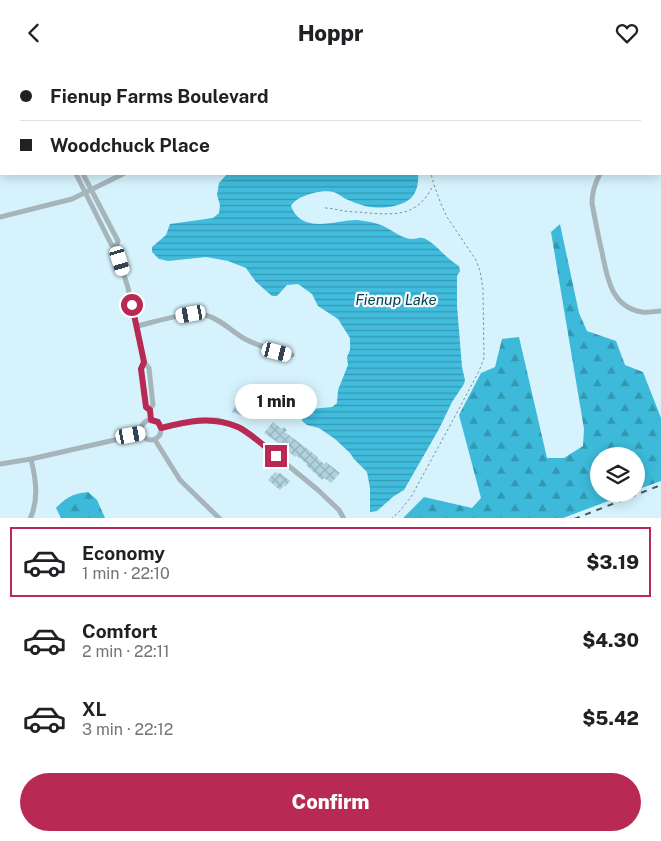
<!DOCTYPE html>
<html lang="en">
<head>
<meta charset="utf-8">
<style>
	body { margin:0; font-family:"Public Sans",sans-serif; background:#f6f6f6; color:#202124; height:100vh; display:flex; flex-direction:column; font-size:19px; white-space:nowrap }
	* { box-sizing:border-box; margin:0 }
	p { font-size:16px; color:#757577 }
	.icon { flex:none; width:28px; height:28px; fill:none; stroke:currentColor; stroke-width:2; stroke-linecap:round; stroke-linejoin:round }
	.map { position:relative; height:453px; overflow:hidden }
	.drawer { display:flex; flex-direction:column; background:#fff; flex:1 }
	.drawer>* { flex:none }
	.guide { position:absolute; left:0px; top:0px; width:661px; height:110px; box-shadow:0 2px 12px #0003; display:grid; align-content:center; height:110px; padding:0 20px; background:#fff }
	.tools { position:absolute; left:590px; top:382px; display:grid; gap:10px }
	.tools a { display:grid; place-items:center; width:55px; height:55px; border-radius:50%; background:#fff; box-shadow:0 2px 12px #0003; font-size:25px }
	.end { position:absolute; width:22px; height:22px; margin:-11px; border:6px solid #b82953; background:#fff; box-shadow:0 0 0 2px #fff }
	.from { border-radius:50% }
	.bubble { position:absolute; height:35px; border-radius:18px; background:#fff; box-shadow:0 2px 12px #0003; font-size:16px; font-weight:800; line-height:35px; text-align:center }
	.car { position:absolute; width:15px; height:30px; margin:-15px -8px; border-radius:6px; box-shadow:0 0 4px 1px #0007; background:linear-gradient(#fff 24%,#345 0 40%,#fff 0 76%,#345 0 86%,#fff 0) }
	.guide b { display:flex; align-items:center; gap:18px; height:48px; font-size:19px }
	.guide b+b { border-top:1px solid #e0e0e0 }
	.guide i { width:12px; height:12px; background:#202124 }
	ul { padding:9px 0 0; list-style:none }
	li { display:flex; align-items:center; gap:15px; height:70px; margin:0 10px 8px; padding:0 10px; border:2px solid transparent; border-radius:0px }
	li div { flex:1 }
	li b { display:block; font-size:19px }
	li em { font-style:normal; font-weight:800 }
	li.active { border-color:#b82953 }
	li>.icon { width:45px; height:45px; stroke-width:1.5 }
	.primary-button { display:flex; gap:10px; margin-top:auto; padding:10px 20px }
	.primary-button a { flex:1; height:58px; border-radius:30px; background:#b82953; color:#fff; font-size:20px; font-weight:800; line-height:58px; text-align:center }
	header { display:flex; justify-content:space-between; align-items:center; height:65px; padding:0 20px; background:#fff; font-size:22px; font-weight:800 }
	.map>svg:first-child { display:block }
	.forest { fill:url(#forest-firs) }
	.water { fill:url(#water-rules) }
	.building { fill:url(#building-cross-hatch) }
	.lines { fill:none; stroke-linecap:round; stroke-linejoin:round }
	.path { stroke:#7c9199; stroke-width:1; stroke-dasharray:2.5 2.5; stroke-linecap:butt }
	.lane { stroke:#a6b5ba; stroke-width:2.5 }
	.street { stroke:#a6b5ba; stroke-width:5 }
	.rail { stroke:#47595f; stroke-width:2; stroke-dasharray:6 6; stroke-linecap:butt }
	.route { stroke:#b82953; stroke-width:6 }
	.labels { text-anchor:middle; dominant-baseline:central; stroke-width:4.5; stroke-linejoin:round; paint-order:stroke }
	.water-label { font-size:15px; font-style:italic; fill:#063f4c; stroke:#f4fbfe }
</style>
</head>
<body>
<header><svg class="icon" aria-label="back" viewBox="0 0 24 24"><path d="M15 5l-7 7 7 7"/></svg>Hoppr<svg class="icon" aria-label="heart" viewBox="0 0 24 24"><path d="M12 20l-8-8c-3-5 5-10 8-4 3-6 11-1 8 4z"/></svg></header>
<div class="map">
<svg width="661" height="454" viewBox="0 0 661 454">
	<defs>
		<pattern id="forest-firs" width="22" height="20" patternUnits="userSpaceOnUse" patternTransform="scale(1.25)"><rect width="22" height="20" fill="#3dbada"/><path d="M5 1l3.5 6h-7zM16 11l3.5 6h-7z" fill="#3297b1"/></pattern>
		<pattern id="water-rules" width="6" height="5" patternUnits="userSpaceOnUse" patternTransform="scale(1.25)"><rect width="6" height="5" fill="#41bcdd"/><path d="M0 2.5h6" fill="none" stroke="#3598b3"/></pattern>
		<pattern id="building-cross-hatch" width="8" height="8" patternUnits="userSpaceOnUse" patternTransform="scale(1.25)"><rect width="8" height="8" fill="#afd2de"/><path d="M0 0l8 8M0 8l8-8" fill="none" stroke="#96b4be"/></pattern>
	</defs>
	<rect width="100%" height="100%" fill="#d6f2fc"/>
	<path class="forest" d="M560,159L579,248L587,266L616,276L625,300L643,307L661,353V416L636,425V391H599V429H627L563,453H403L424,432L472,443L481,433L459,350L481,308L495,302L502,274L519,272L547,393H564L583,381L584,364L551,167Z
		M88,427L97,435L105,453H61L56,443C67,432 72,429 88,427Z"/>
	<path class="water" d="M227,109H418C419,117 417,128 410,134C399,143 378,144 365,141C359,139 352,137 346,134C342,132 338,128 333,127C322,124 296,131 291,141C302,170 335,155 357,155C366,156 379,158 387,163C394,167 403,173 411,174C419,174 421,170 429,176C440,184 447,194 459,201L460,206L457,211V241L462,302L465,315L464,319L452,337L439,364L404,425L394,431L377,446L370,447V423L367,407L354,394L350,388L335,374L319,363L307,360L302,356L303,348L311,344L332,342L337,338L338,325L348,300L347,292L350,285V273L338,254L318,241L312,229L298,219L287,220L277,231H272L256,217L246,203L228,196L206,192L168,196L159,194L152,187V182L166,170L170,159L213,153L219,148L220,140L217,130L219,118Z"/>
	<path class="building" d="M238,334L255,340L249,353L232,347Z
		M273,357L282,364L284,362L287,365L285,367L318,392L317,393L324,399L326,397L340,408L331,418L324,413L322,415L306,400L307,399L296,390L295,392L289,387L290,386L264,368Z
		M275,407L278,409L280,408L290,416L285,422L284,420L280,425L268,415Z"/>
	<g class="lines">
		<path class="path" d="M386,0V1
			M325,143C332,143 338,145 344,146C352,147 360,147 368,148C398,150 417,151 433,121
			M391,454L399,447L411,432L453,355L479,306L484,293L483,224L480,206L476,195L447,152L441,139L434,120L431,109"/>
		<path class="lane" d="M476,0V1
			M480,0L482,1
			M520,0V1"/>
		<path class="street" d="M53,1V0
			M61,1V0
			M660,11L661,10
			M0,65H1
			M660,86H661
			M76,109L111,179L116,183L118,176L83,109
			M600,109C595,118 592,127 592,138C595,154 598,171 602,187C607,212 611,242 642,247C648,248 655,246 661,246
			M0,152L72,134L123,109
			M116,183L128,223L144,297L149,303L153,340L149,345L146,342L141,304L144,297
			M137,261C155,257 188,246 205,250C221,254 231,266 245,274C260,282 276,286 292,290
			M141 365a10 10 0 1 1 20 0a10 10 0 1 1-20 0Z
			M161,363L198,355H218L239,363L262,379L318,425L339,445L344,454
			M155,375L180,415L220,454
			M0,399L31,394L141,369
			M30,454C39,434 36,415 31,394"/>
		<path class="rail" d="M574,454L661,420"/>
	</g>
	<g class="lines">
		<path class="route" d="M132,240L144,297L141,304L146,342L150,345L151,355L158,357L161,363C188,356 212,351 238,362C251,368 265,382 276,391"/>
	</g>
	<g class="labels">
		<g class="water-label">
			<text x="396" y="234">Fienup Lake</text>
		</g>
	</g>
</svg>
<div class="tools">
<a><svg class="icon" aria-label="layers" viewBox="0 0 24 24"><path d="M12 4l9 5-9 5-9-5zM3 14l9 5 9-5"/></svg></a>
</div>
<i class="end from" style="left:132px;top:240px"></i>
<i class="end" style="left:276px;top:391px"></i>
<div class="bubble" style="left:235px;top:319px;width:82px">1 min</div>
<i class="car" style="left:120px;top:196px;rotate:163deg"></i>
<i class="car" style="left:191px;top:249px;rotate:260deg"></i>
<i class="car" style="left:277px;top:287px;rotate:104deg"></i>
<i class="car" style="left:131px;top:370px;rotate:80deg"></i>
<div class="guide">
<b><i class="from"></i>Fienup Farms Boulevard</b>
<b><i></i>Woodchuck Place</b>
</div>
</div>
<section class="drawer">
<ul>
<li class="active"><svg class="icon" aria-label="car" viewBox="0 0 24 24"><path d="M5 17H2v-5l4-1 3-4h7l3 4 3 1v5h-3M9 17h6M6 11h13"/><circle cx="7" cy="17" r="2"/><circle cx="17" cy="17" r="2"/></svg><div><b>Economy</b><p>1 min · 22:10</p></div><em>$3.19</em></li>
<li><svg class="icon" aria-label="car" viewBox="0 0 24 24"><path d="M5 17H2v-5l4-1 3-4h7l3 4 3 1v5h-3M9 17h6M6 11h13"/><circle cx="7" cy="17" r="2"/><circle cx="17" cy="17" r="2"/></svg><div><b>Comfort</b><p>2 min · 22:11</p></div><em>$4.30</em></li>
<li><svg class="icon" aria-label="car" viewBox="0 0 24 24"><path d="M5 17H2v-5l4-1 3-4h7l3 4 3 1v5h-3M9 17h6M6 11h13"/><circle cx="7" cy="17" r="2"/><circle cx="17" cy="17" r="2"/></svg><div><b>XL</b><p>3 min · 22:12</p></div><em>$5.42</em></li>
</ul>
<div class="primary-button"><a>Confirm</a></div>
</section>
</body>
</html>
